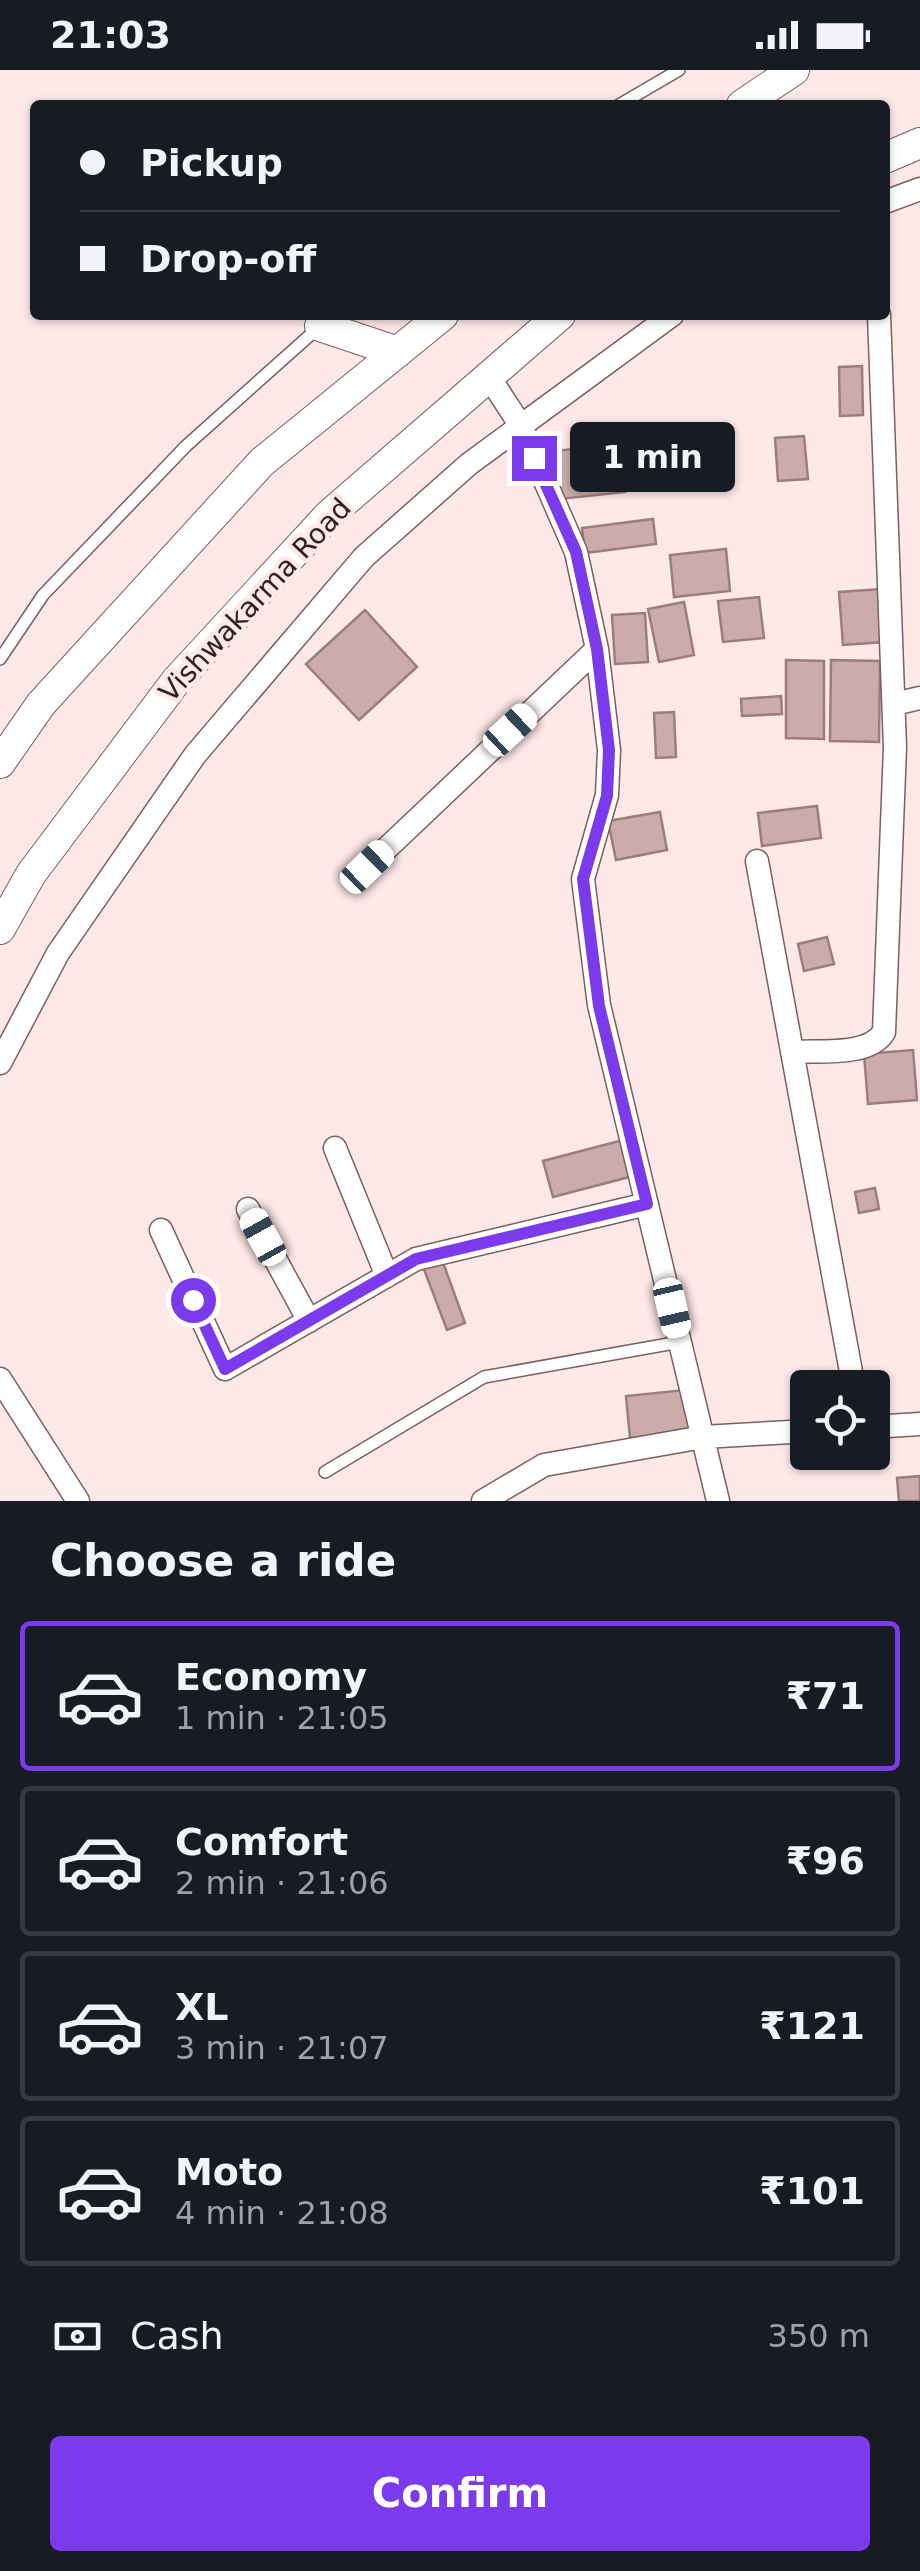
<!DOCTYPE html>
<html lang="en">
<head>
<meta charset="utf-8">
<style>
	body { margin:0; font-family:"DejaVu Sans",sans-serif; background:#242831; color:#f1f3f6; height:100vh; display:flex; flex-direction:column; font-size:38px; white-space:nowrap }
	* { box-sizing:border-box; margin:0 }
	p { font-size:32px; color:#9ea1a6 }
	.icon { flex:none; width:55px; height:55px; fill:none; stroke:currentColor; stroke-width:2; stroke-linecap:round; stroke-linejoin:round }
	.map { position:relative; height:1431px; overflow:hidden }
	.sheet { display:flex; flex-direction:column; background:#171b24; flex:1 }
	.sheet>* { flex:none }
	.guide { position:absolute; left:30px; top:30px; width:860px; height:220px; border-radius:10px; box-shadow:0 2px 8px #0004; display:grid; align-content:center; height:220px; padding:0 50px; background:#171b24 }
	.tools { position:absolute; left:790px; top:1300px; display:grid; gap:20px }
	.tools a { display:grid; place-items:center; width:100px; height:100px; border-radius:10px; background:#171b24; box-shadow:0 2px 8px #0004; font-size:50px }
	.end { position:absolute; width:45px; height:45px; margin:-22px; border:12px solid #7c3aed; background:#fff; box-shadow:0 0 0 5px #fff }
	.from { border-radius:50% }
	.bubble { position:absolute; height:70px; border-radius:10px; background:#171b24; box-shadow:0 2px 8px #0004; font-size:32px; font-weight:700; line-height:70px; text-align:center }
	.car { position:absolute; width:30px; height:60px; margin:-30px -15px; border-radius:12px; box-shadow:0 0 8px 2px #0007; background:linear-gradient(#fff 24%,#345 0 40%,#fff 0 76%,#345 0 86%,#fff 0) }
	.guide b { display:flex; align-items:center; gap:35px; height:95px; font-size:38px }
	.guide b+b { border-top:2px solid #363941 }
	.guide i { width:25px; height:25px; background:#f1f3f6 }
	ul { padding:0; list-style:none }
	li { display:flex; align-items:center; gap:30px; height:150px; margin:0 20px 15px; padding:0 30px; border:5px solid #363941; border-radius:10px }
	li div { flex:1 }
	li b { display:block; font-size:38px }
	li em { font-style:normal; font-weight:700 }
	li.selected { border-color:#7c3aed }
	li>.icon { width:90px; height:90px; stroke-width:1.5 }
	h2 { padding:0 50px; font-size:45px; line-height:120px }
	.pay { display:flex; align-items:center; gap:25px; height:110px; padding:0 50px; font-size:38px }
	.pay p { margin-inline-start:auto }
	.cta { display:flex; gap:20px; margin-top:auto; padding:20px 50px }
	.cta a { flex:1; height:115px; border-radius:10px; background:#7c3aed; color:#fff; font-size:40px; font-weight:700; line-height:115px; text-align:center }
	.status { display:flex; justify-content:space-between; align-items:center; height:70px; padding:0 50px; background:#171b24; direction:ltr }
	.status svg { height:28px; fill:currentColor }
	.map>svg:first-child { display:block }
	.building { fill:#ccabab; stroke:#9c7d7d; stroke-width:2.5 }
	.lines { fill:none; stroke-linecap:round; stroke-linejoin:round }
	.service-casing { stroke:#7d5f5f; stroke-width:14 }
	.minor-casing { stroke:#7d5f5f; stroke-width:25 }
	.secondary-casing { stroke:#7d5f5f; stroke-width:32 }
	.service { stroke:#fff; stroke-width:11 }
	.minor { stroke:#fff; stroke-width:22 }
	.secondary { stroke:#fff; stroke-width:30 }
	.route { stroke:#7c3aed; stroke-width:12 }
	.labels { text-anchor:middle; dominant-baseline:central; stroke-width:9; stroke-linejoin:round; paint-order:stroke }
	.street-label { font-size:28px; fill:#2e2222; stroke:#fee8e8 }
</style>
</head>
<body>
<div class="status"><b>21:03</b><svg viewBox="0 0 49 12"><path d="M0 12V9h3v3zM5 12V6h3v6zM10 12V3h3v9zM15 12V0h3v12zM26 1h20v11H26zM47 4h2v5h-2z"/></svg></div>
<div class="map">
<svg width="920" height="1431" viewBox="0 0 920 1431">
	<rect width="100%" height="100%" fill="#fee8e8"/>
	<path class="building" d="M862,296L863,345L840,346L839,297Z
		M804,366L808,409L778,411L775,368Z
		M619,374L625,422L560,429L554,381Z
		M653,449L656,474L585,483L582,458Z
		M726,479L730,521L674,527L670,485Z
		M881,519L885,572L843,575L839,522Z
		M759,527L764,568L723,572L718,531Z
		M684,532L694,585L659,592L648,539Z
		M365,540L417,597L359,650L306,594Z
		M645,543L648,592L615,594L612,545Z
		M786,590L824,591V669L786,668Z
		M831,590L880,591L879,672L830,671Z
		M781,626L782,644L742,646L741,629Z
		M674,642L676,687L656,688L654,643Z
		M817,736L821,768L762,776L758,743Z
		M660,742L667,780L616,790L608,751Z
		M827,867L834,894L804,901L798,874Z
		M913,980L917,1030L868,1034L864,984Z
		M623,1070L633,1106L553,1127L543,1091Z
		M875,1118L879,1139L859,1143L855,1122Z
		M441,1187L465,1253L447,1260L422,1194Z
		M685,1320L689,1362L630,1368L626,1326Z
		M920,1406V1431H899L897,1408Z"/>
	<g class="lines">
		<defs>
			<path id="service" d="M619,35L679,0
				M0,589L43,525L186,376L318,258
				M325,1402L484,1307L680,1272"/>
			<path id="minor" d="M885,132L920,119
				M489,307L521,356L576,482L597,579L609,680L607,725L583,809L599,935L718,1431
				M894,634L920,628
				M757,791L854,1318
				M367,797L597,579
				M792,982C819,980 869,987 884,962L895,677L879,245
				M0,993L58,883L195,685L364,487L469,394L672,245
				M335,1078L387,1206
				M248,1139L309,1251
				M161,1160L225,1299L416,1189L647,1134
				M0,1309L78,1431
				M872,1357L920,1354
				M483,1431L544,1395L703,1367L808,1361"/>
			<path id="secondary" d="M742,35L794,0
				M885,88L920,73
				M320,256L398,282
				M0,693L41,634L262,392L443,245
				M0,859L31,804L176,611L330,444L560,245"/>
		</defs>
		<use href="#service" class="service-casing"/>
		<use href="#minor" class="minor-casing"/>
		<use href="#secondary" class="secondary-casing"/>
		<use href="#service" class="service"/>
		<use href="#minor" class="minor"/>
		<use href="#secondary" class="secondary"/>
	</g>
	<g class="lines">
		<path class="route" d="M193,1230L225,1299L416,1189L647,1134L599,936L583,809L607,726L609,680L597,579L576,482L534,388"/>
	</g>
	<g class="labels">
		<g class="street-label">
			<text transform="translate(255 530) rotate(-47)">Vishwakarma Road</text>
		</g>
	</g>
</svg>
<div class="tools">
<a><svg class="icon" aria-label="locate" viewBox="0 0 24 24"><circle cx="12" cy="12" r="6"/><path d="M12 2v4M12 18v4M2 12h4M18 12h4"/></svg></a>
</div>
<i class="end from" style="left:193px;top:1230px"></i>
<i class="end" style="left:534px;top:388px"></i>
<div class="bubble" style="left:570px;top:352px;width:165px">1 min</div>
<i class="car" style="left:510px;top:660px;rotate:47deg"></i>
<i class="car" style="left:367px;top:797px;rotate:46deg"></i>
<i class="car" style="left:263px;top:1167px;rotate:331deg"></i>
<i class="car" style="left:672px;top:1238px;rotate:167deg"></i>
<div class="guide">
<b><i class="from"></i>Pickup</b>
<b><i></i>Drop-off</b>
</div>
</div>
<section class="sheet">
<h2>Choose a ride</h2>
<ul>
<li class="selected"><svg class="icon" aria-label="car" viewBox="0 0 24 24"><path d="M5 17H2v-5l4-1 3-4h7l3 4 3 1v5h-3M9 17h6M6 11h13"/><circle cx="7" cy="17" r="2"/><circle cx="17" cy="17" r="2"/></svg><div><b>Economy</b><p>1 min · 21:05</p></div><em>₹71</em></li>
<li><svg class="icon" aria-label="car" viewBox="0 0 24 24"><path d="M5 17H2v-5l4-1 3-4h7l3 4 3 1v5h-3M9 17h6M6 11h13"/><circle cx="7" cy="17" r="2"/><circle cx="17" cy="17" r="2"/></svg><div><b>Comfort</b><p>2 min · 21:06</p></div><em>₹96</em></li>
<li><svg class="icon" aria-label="car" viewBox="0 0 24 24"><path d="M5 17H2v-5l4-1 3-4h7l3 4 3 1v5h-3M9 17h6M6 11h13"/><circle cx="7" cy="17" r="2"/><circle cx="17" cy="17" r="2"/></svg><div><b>XL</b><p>3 min · 21:07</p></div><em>₹121</em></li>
<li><svg class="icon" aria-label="car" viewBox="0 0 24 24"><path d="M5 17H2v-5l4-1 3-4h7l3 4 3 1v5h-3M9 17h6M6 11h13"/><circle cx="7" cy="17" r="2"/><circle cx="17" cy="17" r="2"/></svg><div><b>Moto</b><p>4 min · 21:08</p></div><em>₹101</em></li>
</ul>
<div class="pay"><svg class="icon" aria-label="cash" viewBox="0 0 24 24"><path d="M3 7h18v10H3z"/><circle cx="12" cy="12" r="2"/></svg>Cash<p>350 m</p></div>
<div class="cta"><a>Confirm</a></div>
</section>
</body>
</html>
